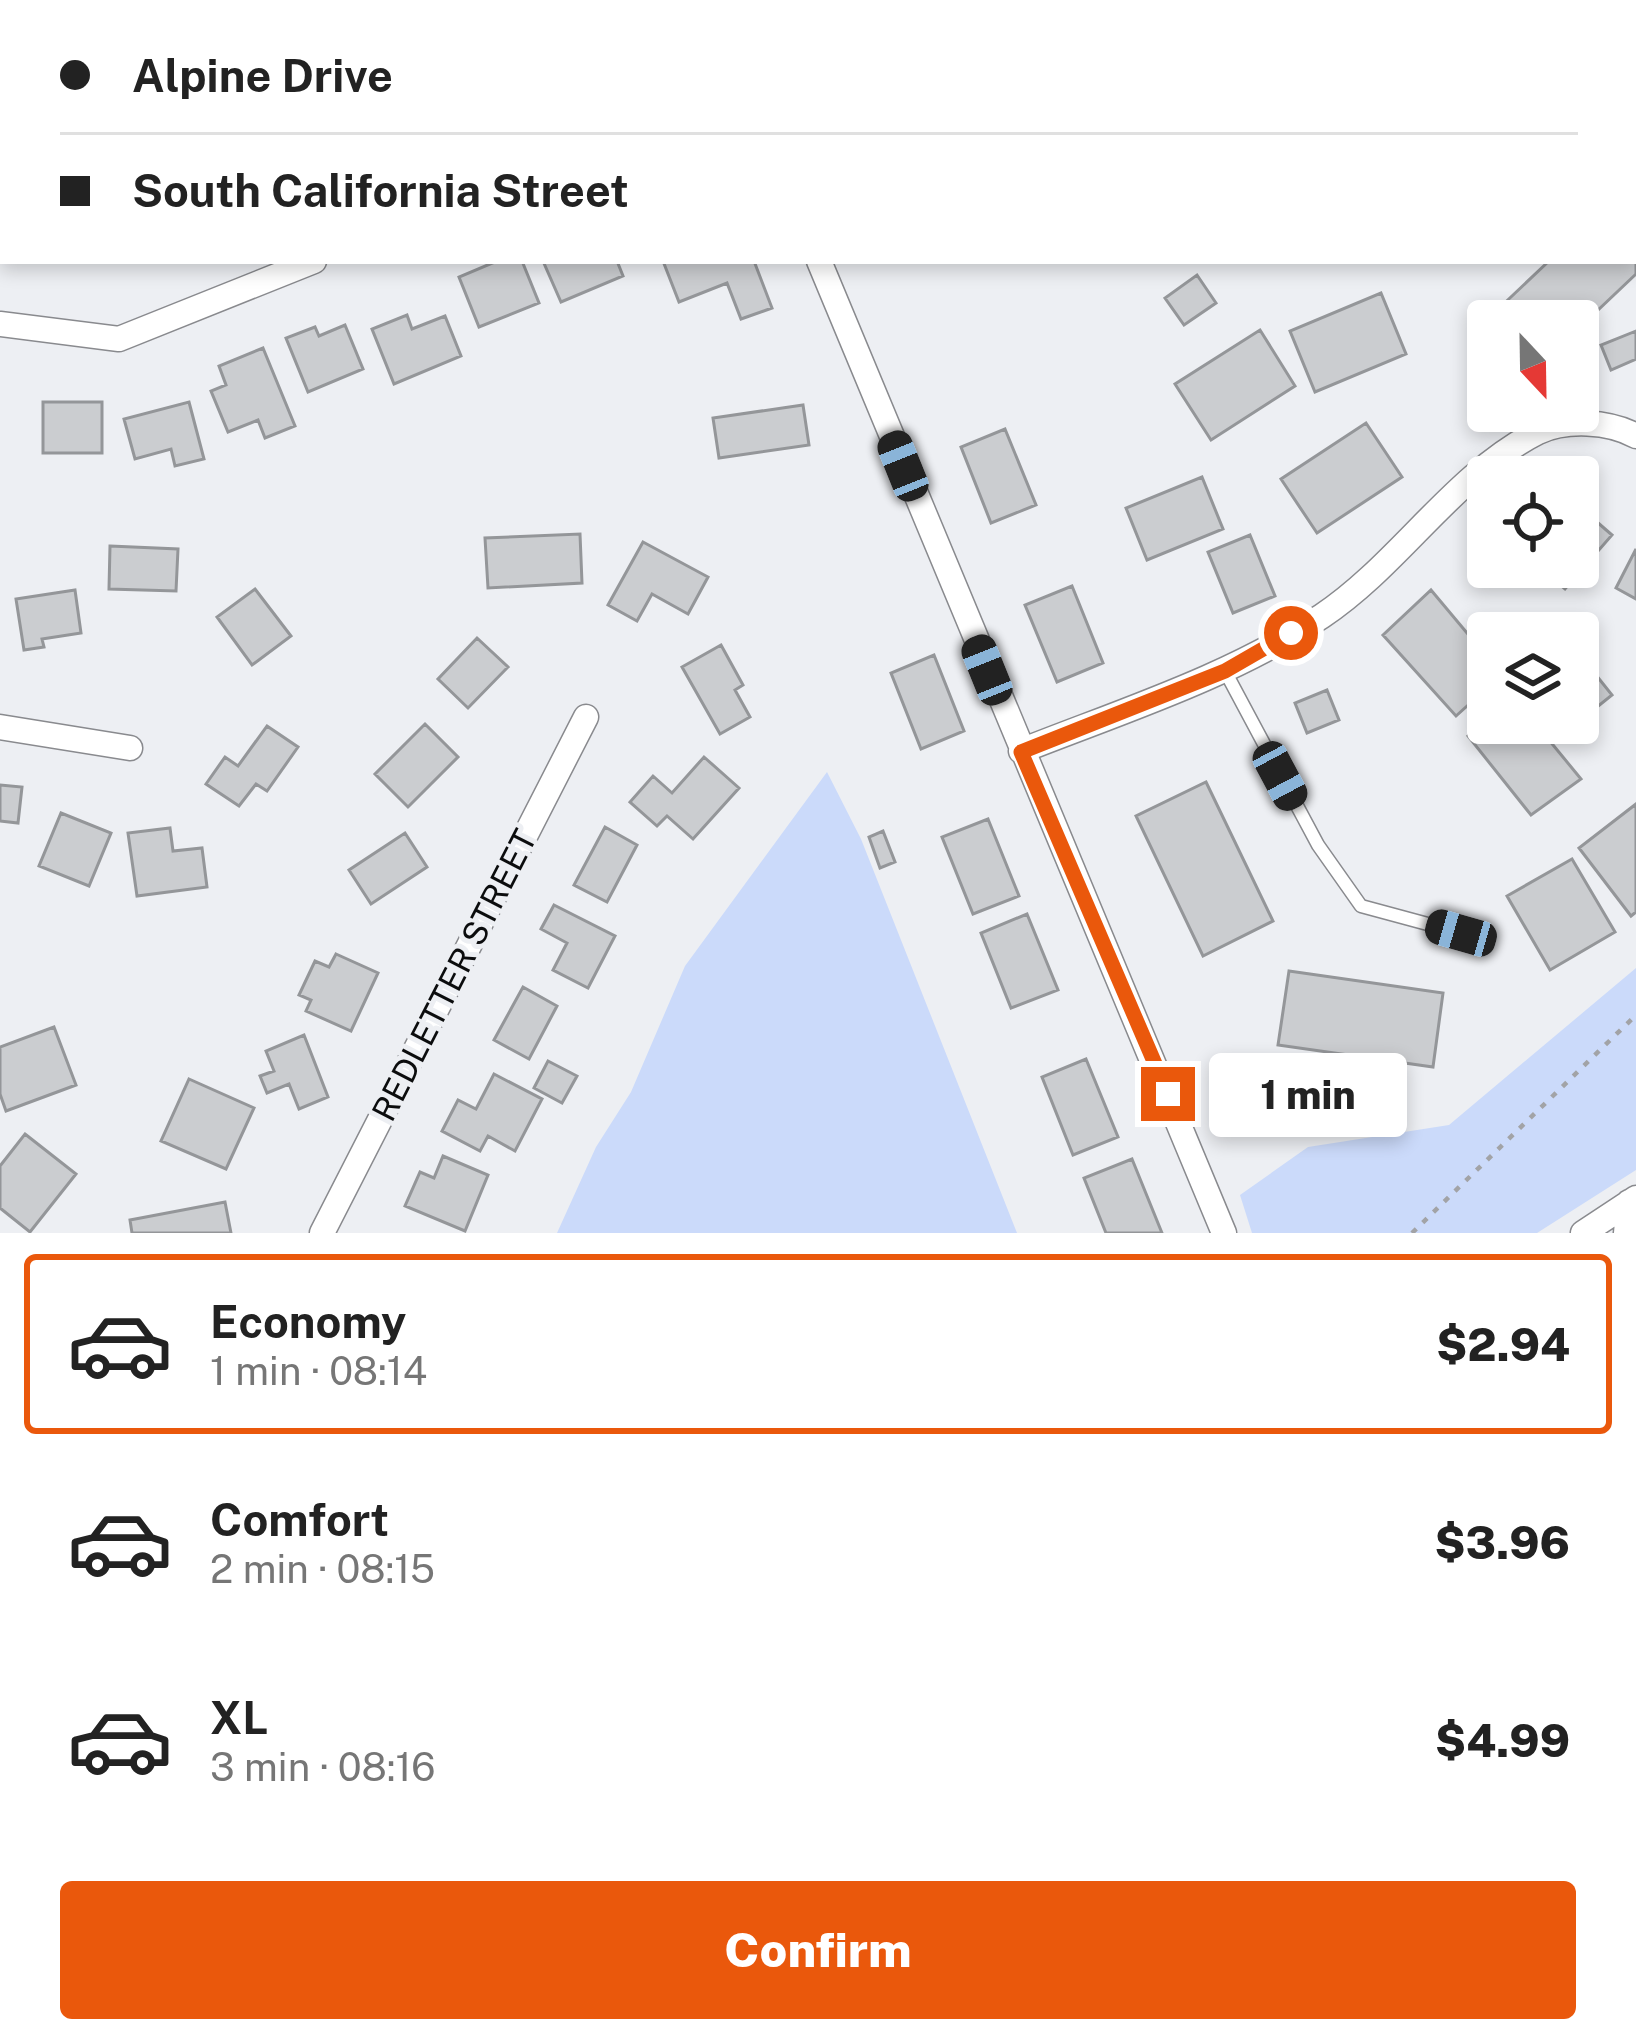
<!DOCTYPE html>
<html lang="en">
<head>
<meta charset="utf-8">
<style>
	body { margin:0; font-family:"Public Sans",sans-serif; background:#f6f6f6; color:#222; height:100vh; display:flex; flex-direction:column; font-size:45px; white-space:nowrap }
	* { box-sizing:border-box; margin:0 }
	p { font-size:39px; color:#767676 }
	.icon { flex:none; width:66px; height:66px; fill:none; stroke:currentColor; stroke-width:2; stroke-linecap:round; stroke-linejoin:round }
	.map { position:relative; height:1233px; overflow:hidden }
	.drawer { display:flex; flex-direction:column; background:#fff; flex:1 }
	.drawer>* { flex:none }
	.banner { position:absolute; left:0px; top:0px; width:1638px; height:264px; box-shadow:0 6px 18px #0003; display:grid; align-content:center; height:264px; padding:0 60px; background:#fff }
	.needle { width:78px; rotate:158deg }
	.buttons { position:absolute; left:1467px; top:300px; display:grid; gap:24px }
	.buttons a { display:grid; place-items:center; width:132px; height:132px; border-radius:12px; background:#fff; box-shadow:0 6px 18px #0003; font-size:60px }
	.end { position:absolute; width:54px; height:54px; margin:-27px; border:15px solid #ea580c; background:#fff; box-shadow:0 0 0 6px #fff }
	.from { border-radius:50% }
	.bubble { position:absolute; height:84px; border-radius:12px; background:#fff; box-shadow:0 6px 18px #0003; font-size:39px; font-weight:800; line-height:84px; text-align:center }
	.car { position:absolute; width:36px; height:72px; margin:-36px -18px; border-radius:15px; box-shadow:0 0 9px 3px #0007; background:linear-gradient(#222 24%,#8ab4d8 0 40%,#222 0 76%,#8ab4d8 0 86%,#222 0) }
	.banner b { display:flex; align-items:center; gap:42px; height:114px; font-size:45px }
	.banner b+b { border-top:3px solid #e0e0e0 }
	.banner i { width:30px; height:30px; background:#222 }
	ul { padding:21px 0 0; list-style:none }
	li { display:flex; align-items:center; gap:36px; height:180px; margin:0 24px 18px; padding:0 36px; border:6px solid transparent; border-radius:12px }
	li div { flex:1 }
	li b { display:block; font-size:45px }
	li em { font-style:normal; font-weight:800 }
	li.selected { border-color:#ea580c }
	li>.icon { width:108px; height:108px; stroke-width:1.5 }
	.button { display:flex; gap:24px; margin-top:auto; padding:24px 60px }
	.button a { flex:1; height:138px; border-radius:12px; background:#ea580c; color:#fff; font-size:48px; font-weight:800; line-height:138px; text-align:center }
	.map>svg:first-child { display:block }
	.green { fill:#cbdafa }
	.building { fill:#cbcdd0; stroke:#949699; stroke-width:3 }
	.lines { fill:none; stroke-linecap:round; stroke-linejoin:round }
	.lane-casing { stroke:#898a8e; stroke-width:15 }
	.street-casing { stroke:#898a8e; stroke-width:27 }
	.path { stroke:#a2a3a6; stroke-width:4.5; stroke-dasharray:6 9; stroke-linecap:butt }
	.lane { stroke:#fff; stroke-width:12 }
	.street { stroke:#fff; stroke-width:24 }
	.route { stroke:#ea580c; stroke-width:15 }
	.labels { text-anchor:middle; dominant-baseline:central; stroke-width:10; stroke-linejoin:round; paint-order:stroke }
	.street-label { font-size:33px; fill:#0b0c0d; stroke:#edeff3 }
</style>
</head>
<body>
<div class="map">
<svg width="1636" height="1233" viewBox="0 0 1636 1233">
	<rect width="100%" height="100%" fill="#edeff3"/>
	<path class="green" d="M827,772L861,839L1017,1233H557L596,1147L631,1092L685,966Z
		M1636,968V1170L1537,1233H1252L1240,1195L1308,1147L1449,1125Z"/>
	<path class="building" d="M1636,178V274L1578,329V321H1499L1493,314L1549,261H1635Z
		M497,261H522L539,303L479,327L459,277Z
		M543,261H617L623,276L561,302Z
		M663,261H754L772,308L741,319L727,283L679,302Z
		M1197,275L1216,303L1184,325L1165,298Z
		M1381,293L1406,354L1315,392L1290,331Z
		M407,315L412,329L445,316L461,356L394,384L372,329Z
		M345,325L363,369L308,392L286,338L315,327L319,336Z
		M1260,330L1295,386L1211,440L1175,384Z
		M1636,331V359L1611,370L1601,345Z
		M263,348L295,426L265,438L258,420L228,432L211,391L226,385L219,366Z
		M43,402H102V453H43Z
		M189,402L204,459L175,466L171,449L135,459L124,419Z
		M803,405L809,445L719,458L713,418Z
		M1366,423L1402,477L1317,533L1281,479Z
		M1005,429L1036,505L991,523L961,447Z
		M1202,477L1223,529L1147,560L1126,508Z
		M1581,508L1612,535L1565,589L1539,567H1578Z
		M580,534L582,583L488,588L485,538Z
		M1250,535L1275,596L1233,613L1208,552Z
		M643,542L708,577L688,614L652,594L637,621L608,605Z
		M110,546L178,549L176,591L109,589Z
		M1636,549V599L1616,588Z
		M1072,586L1103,663L1057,682L1025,605Z
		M255,589L291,636L252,665L217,617Z
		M75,590L81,633L42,639L44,647L24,650L16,599Z
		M1431,590L1488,658V687L1456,716L1383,635Z
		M477,638L508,667L468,708L438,679Z
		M721,645L743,685L735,690L750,717L720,734L682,667Z
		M934,655L964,731L921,749L891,673Z
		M1592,670L1612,695L1586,716L1578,706V681Z
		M1327,690L1339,720L1307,733L1295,703Z
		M1488,719L1535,723L1581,779L1531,815L1468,736Z
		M425,724L458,757L408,807L375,774Z
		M267,726L298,747L267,791L256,784L239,806L206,784L225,757L238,766Z
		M704,757L739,788L693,839L667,816L657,826L630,802L653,776L672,793Z
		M1206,782L1273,921L1203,956L1136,816Z
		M0,785L22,787L18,823L0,821Z
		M1636,804V912L1631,916L1579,848Z
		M61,813L111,833L89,886L39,866Z
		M988,819L1019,896L973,914L942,837Z
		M605,827L637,845L607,902L574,885Z
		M170,828L173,851L202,848L207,887L137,896L128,833Z
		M883,831L895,862L880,868L869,837Z
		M405,833L427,867L371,904L349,870Z
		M1572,859L1615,932L1550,970L1507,896Z
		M554,905L615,936L588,988L553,970L567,943L541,929Z
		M1027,914L1058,990L1011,1008L981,933Z
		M336,954L378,973L351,1031L306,1011L311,1000L299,995L315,961L329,967Z
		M1289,971L1443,993L1433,1067L1278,1045Z
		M523,987L557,1006L529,1059L494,1040Z
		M54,1027L76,1085L6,1111L0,1094V1047Z
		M304,1035L328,1097L299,1109L289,1084L267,1093L260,1076L274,1071L266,1051Z
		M1086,1059L1118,1137L1073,1155L1042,1077Z
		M548,1061L577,1076L562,1103L534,1088Z
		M494,1074L542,1099L515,1151L488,1136L480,1151L442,1131L458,1100L476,1109Z
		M189,1079L254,1108L226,1169L161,1141Z
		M25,1134L76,1174L30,1232L0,1208V1166Z
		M443,1156L488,1175L465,1231L405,1206L420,1172L434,1178Z
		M1132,1159L1162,1233H1106L1084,1178Z
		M225,1202L231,1233H132L130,1220Z"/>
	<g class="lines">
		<defs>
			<path id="lane" d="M1225,671L1318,845L1361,906L1461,933"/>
			<path id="street" d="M1465,3L1468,0
				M819,261L1224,1233
				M0,324L119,339L314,261
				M0,727L130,748
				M1021,751C1122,711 1230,677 1322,616C1400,564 1453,475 1538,432C1566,419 1609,421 1636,436
				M322,1233L586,717
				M1583,1233L1636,1198
				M1626,1233L1629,1202"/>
		</defs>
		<use href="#lane" class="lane-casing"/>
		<use href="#street" class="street-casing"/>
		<path class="path" d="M1412,1233L1636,1015"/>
		<use href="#lane" class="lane"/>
		<use href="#street" class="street"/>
	</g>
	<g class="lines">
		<path class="route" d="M1168,1094L1021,752L1225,671L1291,633"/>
	</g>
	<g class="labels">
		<g class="street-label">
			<text transform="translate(454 975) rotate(-63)">REDLETTER STREET</text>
		</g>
	</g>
</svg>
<div class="buttons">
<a><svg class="needle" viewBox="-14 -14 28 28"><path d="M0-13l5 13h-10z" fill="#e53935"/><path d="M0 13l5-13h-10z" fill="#767676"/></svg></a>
<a><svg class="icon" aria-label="locate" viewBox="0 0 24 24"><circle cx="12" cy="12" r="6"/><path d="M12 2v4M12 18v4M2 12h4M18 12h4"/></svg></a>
<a><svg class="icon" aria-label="layers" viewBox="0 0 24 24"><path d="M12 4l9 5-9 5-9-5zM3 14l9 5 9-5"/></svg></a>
</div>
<i class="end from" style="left:1291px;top:633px"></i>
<i class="end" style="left:1168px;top:1094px"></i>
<div class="bubble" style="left:1209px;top:1053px;width:198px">1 min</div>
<i class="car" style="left:903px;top:466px;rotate:338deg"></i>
<i class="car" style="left:987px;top:670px;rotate:338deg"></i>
<i class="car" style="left:1280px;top:776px;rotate:152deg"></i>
<i class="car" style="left:1461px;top:933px;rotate:286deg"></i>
<div class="banner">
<b><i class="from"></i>Alpine Drive</b>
<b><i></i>South California Street</b>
</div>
</div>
<section class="drawer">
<ul>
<li class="selected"><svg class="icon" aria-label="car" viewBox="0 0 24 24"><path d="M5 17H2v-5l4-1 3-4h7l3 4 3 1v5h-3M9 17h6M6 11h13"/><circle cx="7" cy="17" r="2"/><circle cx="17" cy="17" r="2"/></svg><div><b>Economy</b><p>1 min · 08:14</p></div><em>$2.94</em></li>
<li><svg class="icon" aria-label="car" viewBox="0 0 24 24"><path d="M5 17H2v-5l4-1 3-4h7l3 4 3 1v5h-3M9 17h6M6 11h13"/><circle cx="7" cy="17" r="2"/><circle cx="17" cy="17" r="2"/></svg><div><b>Comfort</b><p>2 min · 08:15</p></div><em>$3.96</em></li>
<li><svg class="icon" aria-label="car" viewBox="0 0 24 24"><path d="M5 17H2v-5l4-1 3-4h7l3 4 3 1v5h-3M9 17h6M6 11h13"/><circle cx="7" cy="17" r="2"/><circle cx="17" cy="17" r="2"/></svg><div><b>XL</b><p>3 min · 08:16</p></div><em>$4.99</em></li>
</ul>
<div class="button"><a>Confirm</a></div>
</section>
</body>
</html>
